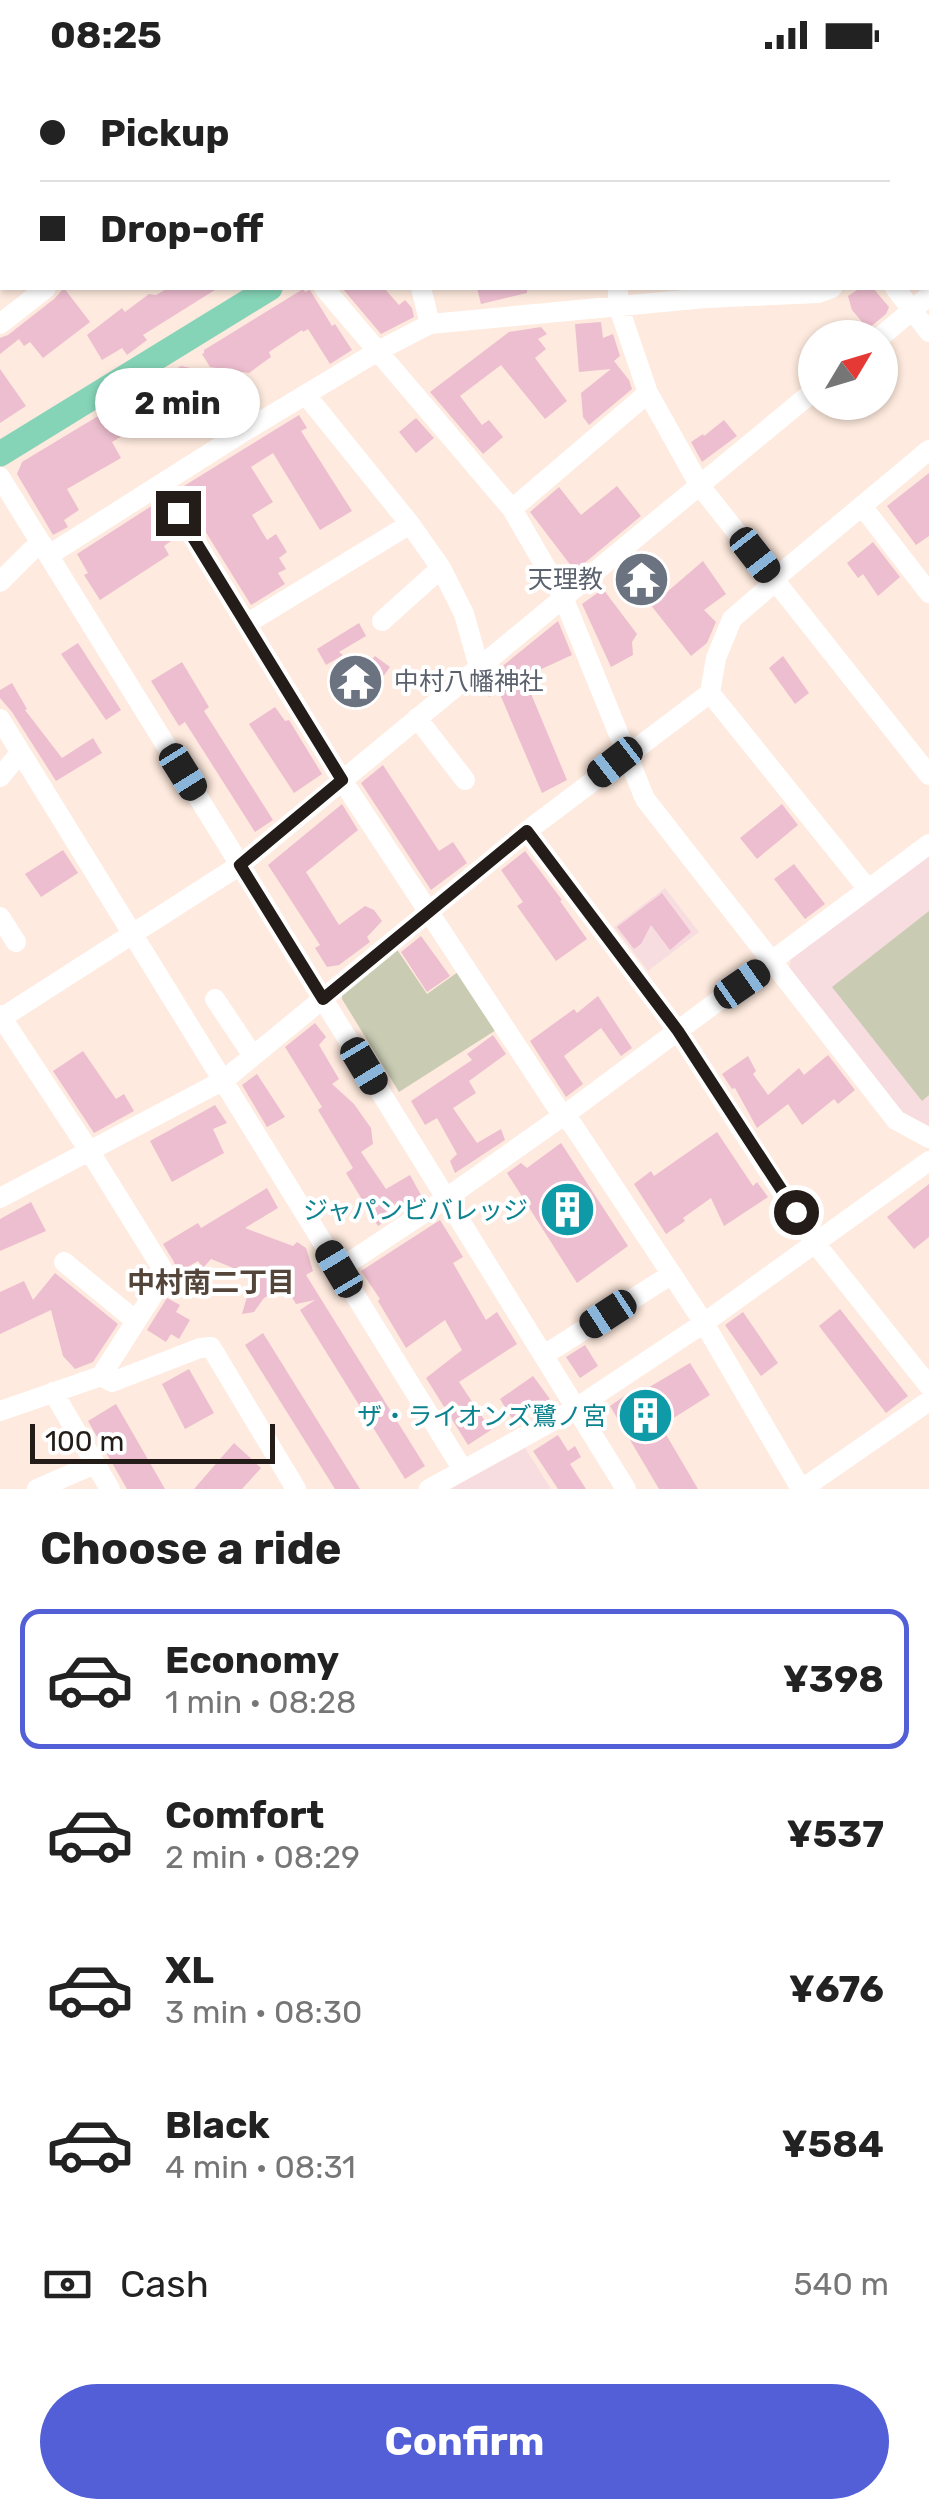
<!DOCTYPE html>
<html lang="en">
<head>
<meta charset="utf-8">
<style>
	body { margin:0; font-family:Rubik,"Noto Sans JP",sans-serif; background:#f6f6f6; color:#222; height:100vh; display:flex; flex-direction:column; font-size:38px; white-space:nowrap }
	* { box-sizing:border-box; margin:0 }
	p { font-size:32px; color:#767676 }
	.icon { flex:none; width:55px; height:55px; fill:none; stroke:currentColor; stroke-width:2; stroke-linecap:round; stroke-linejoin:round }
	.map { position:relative; height:1419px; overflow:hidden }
	.drawer { display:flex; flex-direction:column; background:#fff; flex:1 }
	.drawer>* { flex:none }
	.banner { position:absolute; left:0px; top:0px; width:930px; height:220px; box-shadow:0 2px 8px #0004; display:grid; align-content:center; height:220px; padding:0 40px; background:#fff }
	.needle { width:65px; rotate:52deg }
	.tools { position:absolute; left:798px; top:250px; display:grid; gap:20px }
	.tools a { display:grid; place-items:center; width:100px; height:100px; border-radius:50%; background:#fff; box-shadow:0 2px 8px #0004; font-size:50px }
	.scale { position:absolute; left:30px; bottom:25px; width:245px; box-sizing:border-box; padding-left:10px; border:5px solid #231c18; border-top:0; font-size:28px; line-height:35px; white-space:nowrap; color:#231c18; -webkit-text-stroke:8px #fff; paint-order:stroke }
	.end { position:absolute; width:45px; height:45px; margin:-22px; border:12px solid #231c18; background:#fff; box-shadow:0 0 0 5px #fff }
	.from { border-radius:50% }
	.bubble { position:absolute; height:70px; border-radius:35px; background:#fff; box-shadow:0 2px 8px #0004; font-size:32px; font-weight:700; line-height:70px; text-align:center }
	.car { position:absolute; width:30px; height:60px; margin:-30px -15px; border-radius:12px; box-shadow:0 0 8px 2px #0007; background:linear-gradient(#222 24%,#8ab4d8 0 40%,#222 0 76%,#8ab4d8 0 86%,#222 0) }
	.banner b { display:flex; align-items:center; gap:35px; height:95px; font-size:38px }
	.banner b+b { border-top:2px solid #e0e0e0 }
	.banner i { width:25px; height:25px; background:#222 }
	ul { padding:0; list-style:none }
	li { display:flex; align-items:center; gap:30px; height:140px; margin:0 20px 15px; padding:0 20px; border:5px solid transparent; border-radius:20px }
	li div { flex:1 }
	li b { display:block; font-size:38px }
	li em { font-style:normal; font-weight:700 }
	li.selected { border-color:#525fd6 }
	li>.icon { width:90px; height:90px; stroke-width:1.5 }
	h2 { padding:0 40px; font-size:45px; line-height:120px }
	.pay { display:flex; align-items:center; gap:25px; height:110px; padding:0 40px; font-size:38px }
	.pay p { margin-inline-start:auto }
	.action { display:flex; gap:20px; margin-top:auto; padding:20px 40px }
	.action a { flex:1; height:115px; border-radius:60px; background:#525fd6; color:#fff; font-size:40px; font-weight:700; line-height:115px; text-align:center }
	.status { display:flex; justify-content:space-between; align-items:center; height:70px; padding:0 50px; background:#fff; direction:ltr }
	.status svg { height:28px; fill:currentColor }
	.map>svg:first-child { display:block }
	.commercial { fill:#f8dde0 }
	.green { fill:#c9ccb3 }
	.building { fill:#edbecf }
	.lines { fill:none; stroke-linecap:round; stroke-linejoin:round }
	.minor { stroke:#fff; stroke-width:20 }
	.major { stroke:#85d4b8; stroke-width:25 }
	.route { stroke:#231c18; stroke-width:12 }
	.labels { text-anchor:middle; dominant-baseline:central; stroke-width:8; stroke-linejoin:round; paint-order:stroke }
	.worship-label { font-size:25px; fill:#5b616d; stroke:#fff; text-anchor:end }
	.culture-label { font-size:25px; fill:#0d838f; stroke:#fff; text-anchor:end }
	.neighbourhood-label { font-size:28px; font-weight:bold; fill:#54453a; stroke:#fff }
</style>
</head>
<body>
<div class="status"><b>08:25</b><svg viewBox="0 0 49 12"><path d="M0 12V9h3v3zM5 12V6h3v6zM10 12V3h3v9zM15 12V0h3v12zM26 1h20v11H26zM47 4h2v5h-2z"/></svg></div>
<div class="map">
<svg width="929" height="1419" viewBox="0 0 929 1419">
	<rect width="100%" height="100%" fill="#feeade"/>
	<path class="commercial" d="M929,781V1056L900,1041L789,900L791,887Z
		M665,818L699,862L648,901L614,857Z
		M525,1378L551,1419H450Z"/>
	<path class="green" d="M929,841V1025L922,1031L832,917Z
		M396,878L427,924L458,902L496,960L399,1022L342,929V921Z"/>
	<path class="building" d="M64,218L90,252L43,288L30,272L24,276L19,269L0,284V268L8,265L54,229Z
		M168,218H218L143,265L147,270L127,285L122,278L102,290L87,265L122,238L125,242L149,224L156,225Z
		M342,218H384L399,235L405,230L412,238L414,247L381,264Z
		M477,218H527V223L481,234Z
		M860,218H873L889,237L886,244L868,259L852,240L848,226Z
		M303,219L305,222L310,220L332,256L335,254L352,280L330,294L308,259L303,262L302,260L269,282L271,287L249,303L210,297L202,284L204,283V280Z
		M601,252L603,268L613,264L620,286L614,291L629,310L632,319L589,355L583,347L581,323L611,299L579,302L575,254Z
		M541,257L547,264L538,269L546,279L535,288L567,331L545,349L501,295L460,326L482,355L489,350L503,367L483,384L430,322L509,262Z
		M181,296L230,306L173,342L181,354L167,364L140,355L112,372L121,388L67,419L79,440L64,450L68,457L53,465L17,404L22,392Z
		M0,299L26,336L0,353Z
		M299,345L307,358L301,361L352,441L320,460L273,383L251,397L273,432L252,445L267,470L276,464L287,482L279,488L286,499L278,503L285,514L251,535L179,419Z
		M416,348L434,368L416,383L399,362Z
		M724,350L737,366L702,392L691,372L703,364L704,366Z
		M929,403V466L916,475L887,436Z
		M617,416L641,446L575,501L530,442L559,417L581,445Z
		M153,435L174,469L164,476L169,485L100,530L84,505L88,503L77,484Z
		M873,472L900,507L878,526L863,504L858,508L847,493Z
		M641,488L667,522L703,491L726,524L704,540L716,552L707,573L691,586L646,529L643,531L621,502Z
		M603,519L637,564L632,572L633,585L611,597L582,534Z
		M558,551L572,585L524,607L567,710L542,723L499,622L489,627L484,611Z
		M359,553L366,566L339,582L343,585L326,595L317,579Z
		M78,573L121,640L106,650L61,584Z
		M375,586L390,597L371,624L353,611Z
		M783,586L809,623L795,634L769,598Z
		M182,592L209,637L204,641L273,750L255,762L185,652L179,656L151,611Z
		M12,613L27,639L25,640L62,688L93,668L102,683L56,711L12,642L0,628V620Z
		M275,637L285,651L289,650L322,704L294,723L249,654Z
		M383,695L439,781L453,772L467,793L431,820L361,713Z
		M342,734L358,760L306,802L339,855L365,836L374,840L382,851L367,867L370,872L339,895L327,897L315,878L320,875L268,795Z
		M782,734L798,755L757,789L740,768Z
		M63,780L78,803L41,827L25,804Z
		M525,781L562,830L560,831L587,869L556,891L517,836L523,832L501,800Z
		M794,794L825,834L805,849L774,809Z
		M662,823L691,862L670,880L651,855L641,874L634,879L617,857Z
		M421,866L450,906L427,922L401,882Z
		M598,926L632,978L621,986L601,958L564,986L583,1014L566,1027L530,971L574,939L577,943Z
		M315,953L326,967L319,975L339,1009L332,1014L354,1034L371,1058L373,1074L361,1082L386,1119L410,1105L422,1127L378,1156L346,1103L353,1098L318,1040L322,1037L285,977Z
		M493,965L506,984L469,1011L476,1023L453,1038L477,1073L501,1059L505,1070L455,1103L450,1091L457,1084L437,1048L425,1055L411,1031L472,990L467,984Z
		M83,981L116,1029L124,1024L134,1041L94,1063L53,1001Z
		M828,985L855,1020L838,1034L834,1029L802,1055L788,1034L757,1058L735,1018L732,1019L722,1004L748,986L756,1001L753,1004L768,1025L799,998L804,1005Z
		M257,1004L285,1047L267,1057L242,1015Z
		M215,1035L227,1053L213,1059L224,1083L172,1112L150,1071Z
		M717,1062L753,1116L757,1112L768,1127L724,1156L711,1128L683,1148L685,1151L666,1164L634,1114L651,1101L654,1106Z
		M561,1073L628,1176L577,1213L507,1103L521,1093L527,1098Z
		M929,1114V1167L914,1179L887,1147Z
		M267,1118L278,1138L245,1158L293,1176L297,1172L306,1178L313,1201L306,1205L425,1396L405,1409L300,1240L315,1230L296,1234L285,1216L264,1228L254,1242L242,1244L253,1206L211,1189L203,1198L198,1191L177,1203L176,1202L174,1192L163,1174L198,1153L201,1158Z
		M31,1132L46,1161L0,1181V1149Z
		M440,1150L463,1187L453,1193L486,1250L497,1242L517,1274L459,1312L491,1360L468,1375L426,1308L462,1280L445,1250L406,1278L378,1231L380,1229L361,1201Z
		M55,1203L118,1254L93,1292L75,1299L63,1286L51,1240L0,1264V1222L24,1211L33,1230Z
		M167,1228L180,1235L176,1242L190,1250L179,1269L171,1264L166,1272L147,1260Z
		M840,1239L908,1326L886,1343L819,1256Z
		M743,1242L778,1293L761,1306L725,1255Z
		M263,1263L360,1419H335L245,1275Z
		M585,1275L598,1296L580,1308L566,1287Z
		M690,1293L710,1325L661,1356L698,1419H659L610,1336L636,1318L641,1322Z
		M189,1299L214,1343L185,1359L162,1314Z
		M533,1306L550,1329L513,1350L500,1329Z
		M116,1334L165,1419H127L88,1351Z
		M558,1365L568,1381L575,1376L581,1387L570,1394L586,1419H558L533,1381Z
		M234,1373L261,1398L242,1419H194Z"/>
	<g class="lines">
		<path class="minor" d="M108,0L111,2
			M476,0L479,2
			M734,0L736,2
			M865,0V2
			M313,2L315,0
			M928,24H929
			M928,109L929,105
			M0,145L2,147
			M324,218L512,439L563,527L645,729L896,1050L929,1068
			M421,218L430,254
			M618,218V235L648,323L700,416L929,705
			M895,218L929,262
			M0,254L46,218
			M879,268L929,226
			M306,325L410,454L441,498L464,544L479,597
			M0,407L626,1419
			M161,415L342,710L562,1045L572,1054L704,1253L801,1419
			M862,436L929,523
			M512,439L648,323
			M49,485L240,364L378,281L430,254L705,228L818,223L832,218
			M0,512L32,480L42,474
			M382,551L441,498
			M248,553L410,454
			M710,623L867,818
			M417,648L465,710
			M0,649L463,1400
			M0,707L20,683
			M527,761L678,961L815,1173L929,1316
			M0,847L16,872
			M215,929L253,986
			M0,945L90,1082L162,1198L163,1209L101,1306
			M0,949L240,795L815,320
			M0,1128L224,1010L527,761L710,623L716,588L732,549L776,511L779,505L929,380
			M64,1192L136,1251
			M339,1199L445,1129L574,1038L929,774
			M544,1285L672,1204
			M53,1322L110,1419
			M0,1341L101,1306L112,1312L200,1278L211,1277L296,1419
			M37,1419L95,1394
			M429,1419L576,1338L704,1253L929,1091
			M802,1419L929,1331"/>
		<path class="major" d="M458,2L460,0
			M0,384L270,218"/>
	</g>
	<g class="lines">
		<path class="route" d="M178,443L342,710L240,795L323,929L527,761L678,961L796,1142"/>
	</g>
	<defs>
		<symbol id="temple-disc" viewBox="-11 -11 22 22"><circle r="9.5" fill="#6b7280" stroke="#fff"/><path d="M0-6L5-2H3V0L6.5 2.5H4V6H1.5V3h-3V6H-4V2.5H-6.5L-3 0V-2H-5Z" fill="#fff"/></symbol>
		<symbol id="building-disc" viewBox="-11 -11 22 22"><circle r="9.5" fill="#0f9aa8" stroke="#fff"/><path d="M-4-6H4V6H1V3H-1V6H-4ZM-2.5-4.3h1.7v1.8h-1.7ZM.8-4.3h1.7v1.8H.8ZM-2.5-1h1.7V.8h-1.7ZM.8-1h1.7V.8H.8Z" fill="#fff"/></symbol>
	</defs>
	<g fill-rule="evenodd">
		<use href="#temple-disc" x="610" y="478" width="63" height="63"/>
		<use href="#temple-disc" x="324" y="580" width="63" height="63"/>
		<use href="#building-disc" x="536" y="1108" width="63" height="63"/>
		<use href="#building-disc" x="614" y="1314" width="63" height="63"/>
	</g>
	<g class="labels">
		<g class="worship-label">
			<text x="603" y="509">天理教</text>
			<text x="394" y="611" text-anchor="start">中村八幡神社</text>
		</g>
		<g class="culture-label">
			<text x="528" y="1140">ジャパンビバレッジ</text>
			<text x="607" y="1346">ザ・ライオンズ鷺ノ宮</text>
		</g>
		<g class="neighbourhood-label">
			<text x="211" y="1212">中村南二丁目</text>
		</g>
	</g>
</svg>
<div class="tools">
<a><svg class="needle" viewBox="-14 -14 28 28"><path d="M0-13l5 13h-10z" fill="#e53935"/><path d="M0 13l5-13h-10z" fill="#767676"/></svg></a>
</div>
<div class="scale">100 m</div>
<i class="end from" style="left:796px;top:1142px"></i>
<i class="end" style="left:178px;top:443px"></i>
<div class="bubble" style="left:95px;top:298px;width:165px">2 min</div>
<i class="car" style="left:755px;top:485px;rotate:142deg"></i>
<i class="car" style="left:615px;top:692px;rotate:232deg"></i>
<i class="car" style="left:183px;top:702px;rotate:148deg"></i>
<i class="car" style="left:742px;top:914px;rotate:55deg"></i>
<i class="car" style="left:364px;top:996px;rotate:149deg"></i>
<i class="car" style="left:339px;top:1199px;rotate:329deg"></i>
<i class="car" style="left:608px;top:1244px;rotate:237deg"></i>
<div class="banner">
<b><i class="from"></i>Pickup</b>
<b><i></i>Drop-off</b>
</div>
</div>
<section class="drawer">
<h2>Choose a ride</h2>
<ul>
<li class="selected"><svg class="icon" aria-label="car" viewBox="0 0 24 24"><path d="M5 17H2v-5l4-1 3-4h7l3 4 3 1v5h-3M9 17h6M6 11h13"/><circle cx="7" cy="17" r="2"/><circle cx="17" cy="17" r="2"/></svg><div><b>Economy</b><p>1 min · 08:28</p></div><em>¥398</em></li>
<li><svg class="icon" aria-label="car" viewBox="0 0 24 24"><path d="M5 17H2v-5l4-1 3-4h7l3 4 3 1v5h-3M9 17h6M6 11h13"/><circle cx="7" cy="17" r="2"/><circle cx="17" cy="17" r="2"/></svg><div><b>Comfort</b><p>2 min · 08:29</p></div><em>¥537</em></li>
<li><svg class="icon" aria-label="car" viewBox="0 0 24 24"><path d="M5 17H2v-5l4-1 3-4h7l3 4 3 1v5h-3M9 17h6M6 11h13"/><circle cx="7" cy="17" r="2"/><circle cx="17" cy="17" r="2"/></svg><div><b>XL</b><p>3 min · 08:30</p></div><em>¥676</em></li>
<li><svg class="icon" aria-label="car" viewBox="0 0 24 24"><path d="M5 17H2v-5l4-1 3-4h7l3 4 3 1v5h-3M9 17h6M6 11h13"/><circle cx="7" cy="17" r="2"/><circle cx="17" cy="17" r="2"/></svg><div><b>Black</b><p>4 min · 08:31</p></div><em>¥584</em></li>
</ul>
<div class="pay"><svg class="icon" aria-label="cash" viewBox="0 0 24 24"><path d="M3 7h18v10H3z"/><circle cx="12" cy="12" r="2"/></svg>Cash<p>540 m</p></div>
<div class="action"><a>Confirm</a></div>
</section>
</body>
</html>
